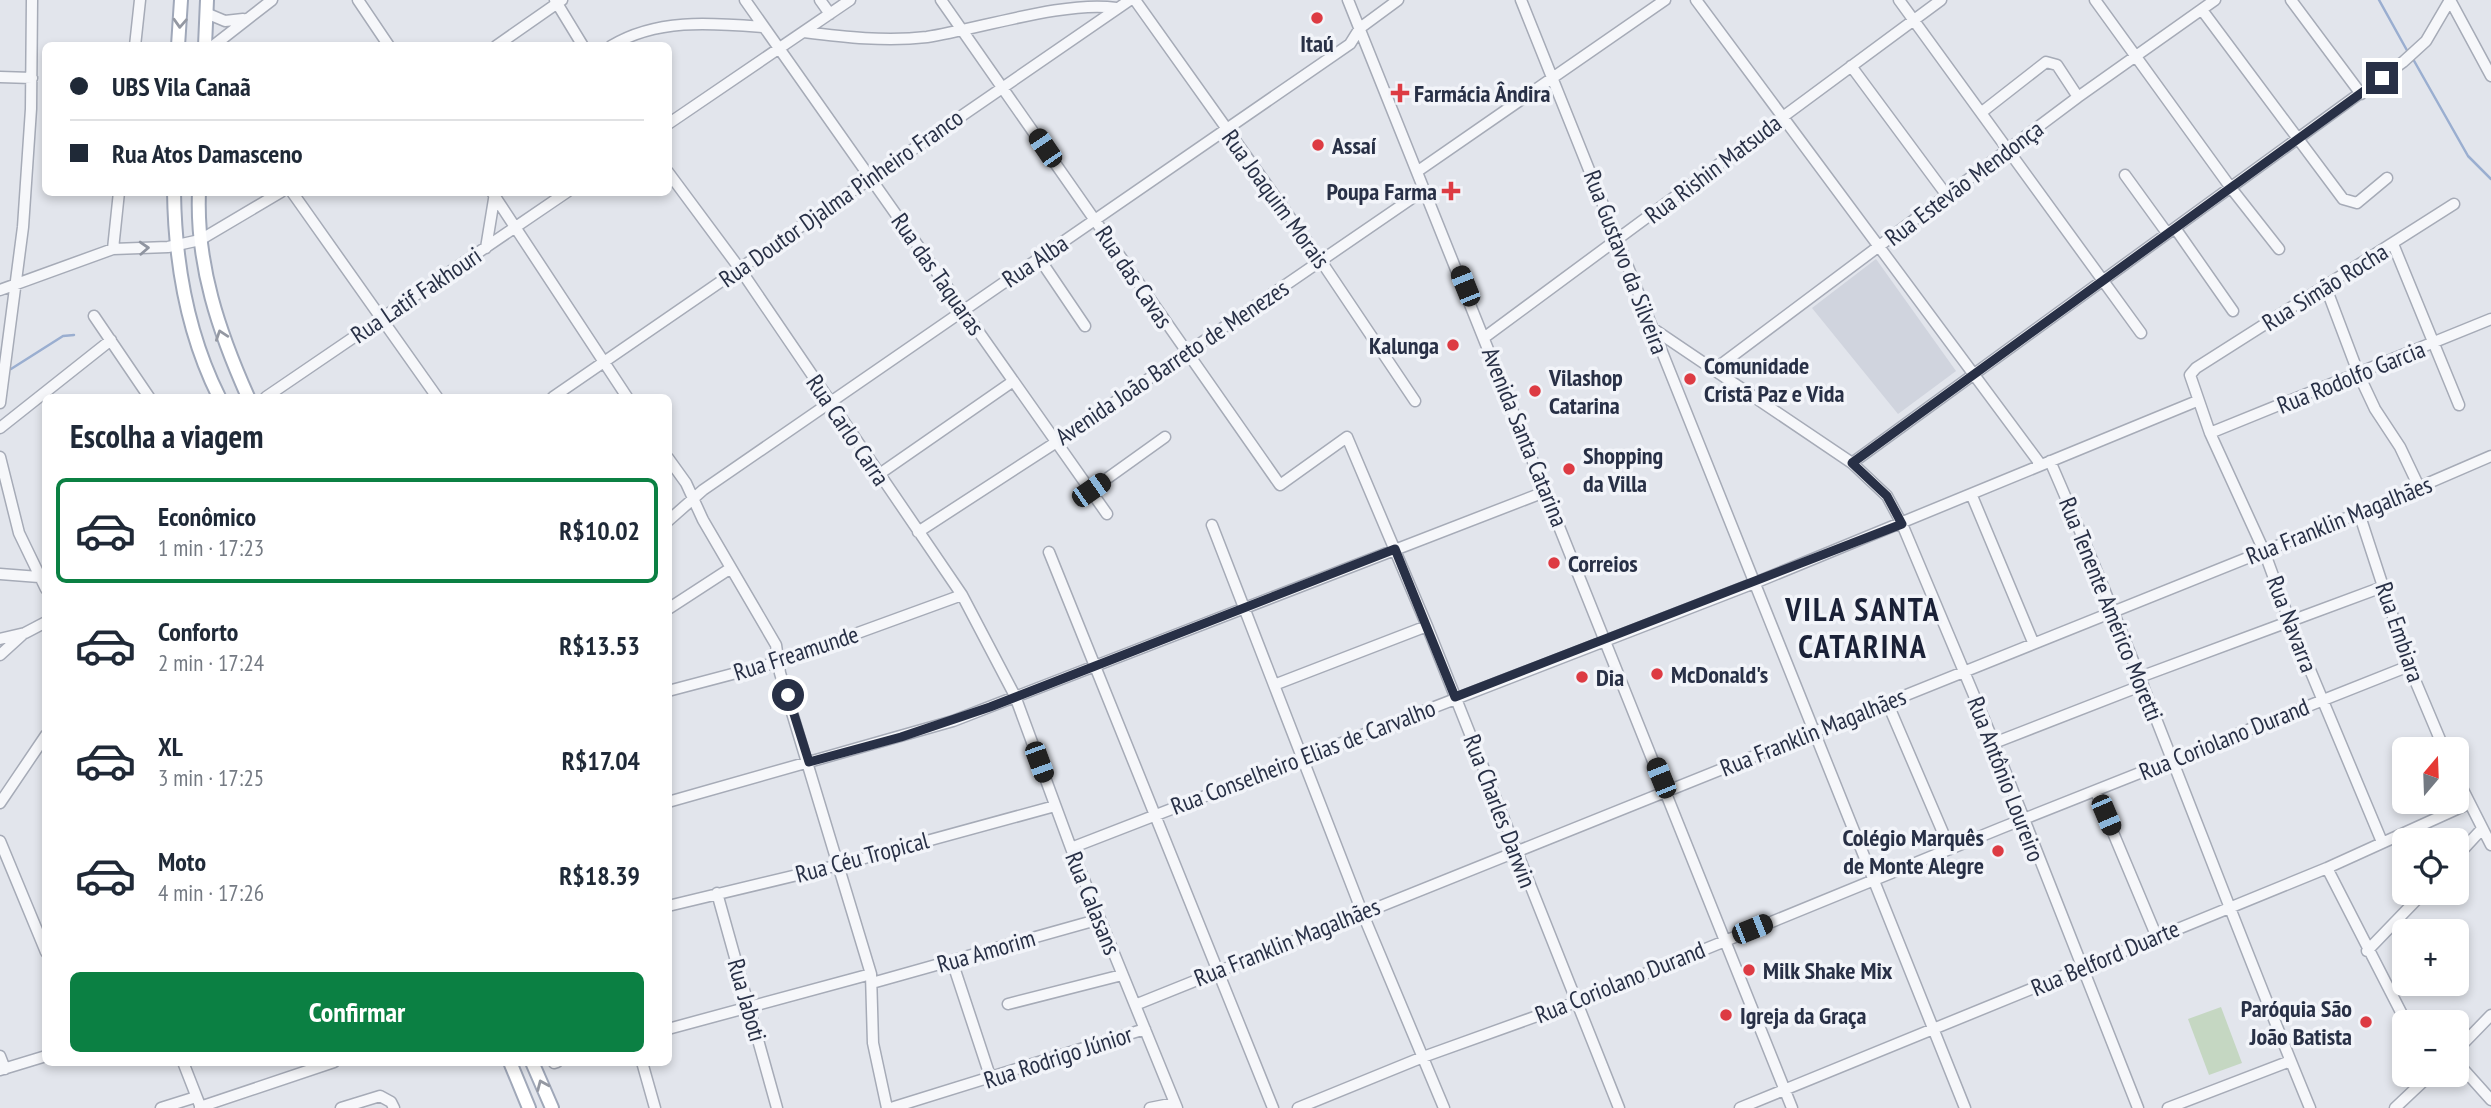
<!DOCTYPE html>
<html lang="pt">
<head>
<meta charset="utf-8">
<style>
	body { margin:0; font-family:"PT Sans Narrow",sans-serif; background:#f6f6f7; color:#1f2937; height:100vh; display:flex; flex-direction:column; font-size:26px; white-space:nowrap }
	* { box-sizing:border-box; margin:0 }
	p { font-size:23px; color:#747a83 }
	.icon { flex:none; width:38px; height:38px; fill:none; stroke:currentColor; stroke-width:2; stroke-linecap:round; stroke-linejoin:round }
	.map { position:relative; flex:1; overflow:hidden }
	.details { position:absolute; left:42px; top:394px; width:630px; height:672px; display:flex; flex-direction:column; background:#fff; border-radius:10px; box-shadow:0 4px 10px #0003 }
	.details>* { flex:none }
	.banner { position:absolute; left:42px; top:42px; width:630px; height:154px; border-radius:10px; box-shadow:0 4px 10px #0003; display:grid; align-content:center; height:154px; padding:0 28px; background:#fff }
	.needle { width:46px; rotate:19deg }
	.controls { position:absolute; left:2392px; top:737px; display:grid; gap:14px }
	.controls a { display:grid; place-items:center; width:77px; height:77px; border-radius:10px; background:#fff; box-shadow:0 4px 10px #0003; font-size:35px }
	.end { position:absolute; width:32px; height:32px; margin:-16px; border:9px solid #283046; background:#fff; box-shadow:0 0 0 4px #fff }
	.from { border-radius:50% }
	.car { position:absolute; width:21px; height:42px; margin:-21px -10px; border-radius:9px; box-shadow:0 0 5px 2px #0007; background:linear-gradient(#222 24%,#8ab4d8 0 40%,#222 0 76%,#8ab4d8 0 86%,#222 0) }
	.banner b { display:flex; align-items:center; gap:24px; height:66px; font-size:26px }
	.banner b+b { border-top:2px solid #e0e1e3 }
	.banner i { width:18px; height:18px; background:#1f2937 }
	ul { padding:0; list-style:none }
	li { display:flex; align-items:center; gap:21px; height:105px; margin:0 14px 10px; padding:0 14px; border:4px solid transparent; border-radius:10px }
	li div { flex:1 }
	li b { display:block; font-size:26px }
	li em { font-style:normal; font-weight:600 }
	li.active { border-color:#0b8043 }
	li>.icon { width:63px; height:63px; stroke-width:1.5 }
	h2 { padding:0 28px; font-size:32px; line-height:84px }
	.primary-button { display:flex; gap:14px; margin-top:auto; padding:14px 28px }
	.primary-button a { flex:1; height:80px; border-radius:10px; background:#0b8043; color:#fff; font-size:28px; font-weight:600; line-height:80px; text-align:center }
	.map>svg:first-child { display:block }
	.built { fill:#d0d4de }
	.green { fill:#c5d7c2 }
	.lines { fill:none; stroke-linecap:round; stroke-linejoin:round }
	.stream { stroke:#9aaed0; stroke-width:2.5 }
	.minor-casing { stroke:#a6abb7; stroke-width:13 }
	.major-casing { stroke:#a0a8b9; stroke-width:16 }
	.minor { stroke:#f6f7fa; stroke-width:10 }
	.major { stroke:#fff; stroke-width:12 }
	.oneway { stroke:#9498a2 }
	.oneway2 { stroke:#8f94a0 }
	.route { stroke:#283046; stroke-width:9 }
	.poi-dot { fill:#dd3b43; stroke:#f2f4f9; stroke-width:2.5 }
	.labels { text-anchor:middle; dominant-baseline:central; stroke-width:7; stroke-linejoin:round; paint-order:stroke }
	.poi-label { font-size:24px; font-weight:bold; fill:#283046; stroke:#f2f4f9; text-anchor:start }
	.street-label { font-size:24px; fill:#283046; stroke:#f2f4f9 }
	.district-label { font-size:32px; font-weight:bold; letter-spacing:2px; fill:#1a2137; stroke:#f2f4f9 }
</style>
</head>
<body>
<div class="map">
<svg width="2491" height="1108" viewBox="0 0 2491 1108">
	<rect width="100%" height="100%" fill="#e2e5ec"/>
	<path class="built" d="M1876,259L1956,371L1898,414L1812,308Z"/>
	<path class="green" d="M2221,1007L2242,1063L2209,1075L2188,1019Z"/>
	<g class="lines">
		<path class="stream" d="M2379,0L2409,54
			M2413,59L2468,156L2491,179
			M11,369L63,336L74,335"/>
		<defs>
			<path id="minor" d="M358,0L389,46
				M555,0L583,46
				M745,0L1107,514
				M820,0L830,14
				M941,0L1280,485L1347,437L1427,626L1619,1108
				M1135,0L1321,261L1415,401
				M1348,0L1792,1108
				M1521,0L1965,1108
				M1696,0L2041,465
				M1899,0L2141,333
				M2095,0L2231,188L2279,249
				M2291,0L2361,94
				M2450,0L2491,76
				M2202,10L2343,199L2357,203L2387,178
				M206,13L225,21L243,19
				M804,32C844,37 886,42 927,37C979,29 1067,0 1116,8
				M135,46L140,0
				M213,46L272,0
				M496,46L562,0
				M611,46C657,18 712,23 763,27
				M1851,66L1948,197
				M0,77L32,78
				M1982,112L2046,62L2057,65L2078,97
				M668,124L850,0
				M1418,171L1665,0
				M668,172L740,269L962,595L1015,696L1071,848L1177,1108
				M2125,175L2167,233
				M292,192L437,397
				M492,192L627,397
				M2175,228L2233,311
				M2393,244L2459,405
				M486,248L495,193
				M113,249L119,192
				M1039,258L1085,326
				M2325,285L2359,375L2375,409L2400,447L2419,487
				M0,290L113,249L168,247L200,240L281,192
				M94,316L149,397
				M1649,326L1852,463L1887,496L1902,524L1994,743L2138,1108
				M1485,337L1941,0
				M1715,369L2078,97L2215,0
				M266,397L567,192
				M553,397L1130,0
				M0,403L23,227L31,109L32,0
				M0,428L111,340
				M2210,433L2491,319
				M0,457L19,533L46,589
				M668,458L686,483L703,520L776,645L780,673L871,974L873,1043L887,1108
				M2050,461C2143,674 2221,893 2310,1108
				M1852,463L2403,62L2426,41L2450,0
				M878,475L1012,382
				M1091,490L1165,437
				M1972,496L2033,642
				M2359,513L2409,666L2444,749
				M668,521L703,490L1350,44L1360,28L1398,0
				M1212,525L1362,912L1444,1108
				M918,532L1055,443L1424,190
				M1049,552L1273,1108
				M0,574L39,577
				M668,609L731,568
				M0,639L25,633L46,622
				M0,655L22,635
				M2140,677L2385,586
				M1274,685L1427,626
				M668,691L778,662L962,595
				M1887,702L1950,849
				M1994,743L2143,685
				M2457,778L2491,845
				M2096,792L2156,935
				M668,802L953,721L1547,491
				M0,803L46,735
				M0,841L46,952
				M2382,842L2290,622L2264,551L2210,433L2190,375L2196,368L2454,204
				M1071,848L1757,582L2197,401
				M2457,856L2481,830
				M2327,868L2406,1022
				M717,893L777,1108
				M668,906L839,865L1055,806
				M2367,951L2424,892
				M952,961L991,1079
				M872,983L1100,919
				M1008,1004L1122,975
				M1135,1005L2359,513L2491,456
				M668,1029L871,974
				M2457,1050L2491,1015
				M0,1056L5,1069
				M183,1062L201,1108
				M642,1062L655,1108
				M2457,1062L2491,1100
				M554,1063L557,1062
				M0,1070L46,1056
				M200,1107L334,1062
				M161,1108L196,1097
				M341,1108L380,1096L391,1102L394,1108
				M891,1108L1145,1029
				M1150,1108L1175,1103
				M1298,1108L1423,1057L1576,1002L2001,828L2409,666
				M1740,1108L2327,868L2468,804
				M2168,1108L2290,1061
				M2395,1108L2431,1074"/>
			<path id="major" d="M178,46L181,0
				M205,46L207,0
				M174,192C175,262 188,335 219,397
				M199,192C196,265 219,332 248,397
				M510,1062L529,1108
				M532,1062L552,1108"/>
		</defs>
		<use href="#minor" class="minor-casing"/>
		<use href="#major" class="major-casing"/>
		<use href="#minor" class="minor"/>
		<use href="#major" class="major"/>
	</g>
	<defs><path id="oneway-chevron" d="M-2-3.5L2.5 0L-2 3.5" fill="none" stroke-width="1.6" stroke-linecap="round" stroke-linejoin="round" transform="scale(1.75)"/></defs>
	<g class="oneway">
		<use href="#oneway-chevron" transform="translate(180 23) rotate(93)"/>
		<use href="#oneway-chevron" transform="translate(221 335) rotate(-109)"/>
		<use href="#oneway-chevron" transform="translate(542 1085) rotate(-113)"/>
	</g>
	<use class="oneway2" href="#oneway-chevron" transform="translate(144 248) rotate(-3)"/>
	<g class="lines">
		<path class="route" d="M788,695L809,762L901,737L990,707L1395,549L1455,697L1902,524L1887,496L1852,463L2382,78"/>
	</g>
	<g class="poi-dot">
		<circle cx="1317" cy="18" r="7"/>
		<path d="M1396.5 82.5h7v7h7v7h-7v7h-7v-7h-7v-7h7z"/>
		<circle cx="1318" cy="145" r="7"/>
		<path d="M1447.5 180.5h7v7h7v7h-7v7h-7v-7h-7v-7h7z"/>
		<circle cx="1453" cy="345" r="7"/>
		<circle cx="1690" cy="379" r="7"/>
		<circle cx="1535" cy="391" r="7"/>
		<circle cx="1569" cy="469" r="7"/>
		<circle cx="1554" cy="563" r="7"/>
		<circle cx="1657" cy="674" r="7"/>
		<circle cx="1582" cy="677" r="7"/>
		<circle cx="1998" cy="851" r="7"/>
		<circle cx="1749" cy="970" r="7"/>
		<circle cx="1726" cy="1015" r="7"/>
		<circle cx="2366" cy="1022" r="7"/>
	</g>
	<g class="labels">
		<g class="poi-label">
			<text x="1317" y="43" text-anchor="middle">Itaú</text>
			<text x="1414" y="93">Farmácia Ândira</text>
			<text x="1332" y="145">Assaí</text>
			<text x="1437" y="191" text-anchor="end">Poupa Farma</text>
			<text x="1439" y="345" text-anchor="end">Kalunga</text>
			<text x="1704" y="365">Comunidade<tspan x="1704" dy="28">Cristã Paz e Vida</tspan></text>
			<text x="1549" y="377">Vilashop<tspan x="1549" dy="28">Catarina</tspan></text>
			<text x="1583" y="455">Shopping<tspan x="1583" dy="28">da Villa</tspan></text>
			<text x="1568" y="563">Correios</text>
			<text x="1671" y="674">McDonald's</text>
			<text x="1596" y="677">Dia</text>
			<text x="1984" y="837" text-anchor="end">Colégio Marquês<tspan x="1984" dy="28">de Monte Alegre</tspan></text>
			<text x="1763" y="970">Milk Shake Mix</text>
			<text x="2352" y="1008" text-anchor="end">Paróquia São<tspan x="2352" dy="28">João Batista</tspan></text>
			<text x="1740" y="1015">Igreja da Graça</text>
		</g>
		<g class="street-label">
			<text transform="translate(1713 169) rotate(-37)">Rua Rishin Matsuda</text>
			<text transform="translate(1964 183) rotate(-37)">Rua Estevão Mendonça</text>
			<text transform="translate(841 198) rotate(-35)">Rua Doutor Djalma Pinheiro Franco</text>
			<text transform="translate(1276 199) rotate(54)">Rua Joaquim Morais</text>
			<text transform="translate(1035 261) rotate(-34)">Rua Alba</text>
			<text transform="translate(1626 262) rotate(69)">Rua Gustavo da Silveira</text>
			<text transform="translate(938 274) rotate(55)">Rua das Taquaras</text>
			<text transform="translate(1134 277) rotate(56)">Rua das Cavas</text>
			<text transform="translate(2325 287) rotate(-32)">Rua Simão Rocha</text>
			<text transform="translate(416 295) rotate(-34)">Rua Latif Fakhouri</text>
			<text transform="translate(1172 362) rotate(-34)">Avenida João Barreto de Menezes</text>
			<text transform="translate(2351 377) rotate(-22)">Rua Rodolfo Garcia</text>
			<text transform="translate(848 430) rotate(56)">Rua Carlo Carra</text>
			<text transform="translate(1525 437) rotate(68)">Avenida Santa Catarina</text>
			<text transform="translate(2339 520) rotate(-22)">Rua Franklin Magalhães</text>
			<text transform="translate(2111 609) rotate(68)">Rua Tenente Américo Moretti</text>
			<text transform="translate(2292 624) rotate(69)">Rua Navarra</text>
			<text transform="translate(2400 632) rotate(71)">Rua Embiara</text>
			<text transform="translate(796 653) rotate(-18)">Rua Freamunde</text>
			<text transform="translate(1813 732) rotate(-22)">Rua Franklin Magalhães</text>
			<text transform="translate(2224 739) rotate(-22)">Rua Coriolano Durand</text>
			<text transform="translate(1303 757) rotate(-21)">Rua Conselheiro Elias de Carvalho</text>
			<text transform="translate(2006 779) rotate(69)">Rua Antônio Loureiro</text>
			<text transform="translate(1500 811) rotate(69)">Rua Charles Darwin</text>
			<text transform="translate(862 857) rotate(-15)">Rua Céu Tropical</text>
			<text transform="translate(1093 903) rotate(68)">Rua Calasans</text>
			<text transform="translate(1287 942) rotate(-22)">Rua Franklin Magalhães</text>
			<text transform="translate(986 951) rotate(-16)">Rua Amorim</text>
			<text transform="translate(2105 958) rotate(-23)">Rua Belford Duarte</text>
			<text transform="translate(1620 982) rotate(-22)">Rua Coriolano Durand</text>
			<text transform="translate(747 1000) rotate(74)">Rua Jaboti</text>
			<text transform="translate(1058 1057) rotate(-18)">Rua Rodrigo Júnior</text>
		</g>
		<g class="district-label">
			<text x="1863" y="609">VILA SANTA<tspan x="1863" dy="37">CATARINA</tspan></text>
		</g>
	</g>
</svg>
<div class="controls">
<a><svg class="needle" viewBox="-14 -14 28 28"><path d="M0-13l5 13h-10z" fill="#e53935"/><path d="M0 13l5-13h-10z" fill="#747a83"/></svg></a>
<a><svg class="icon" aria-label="locate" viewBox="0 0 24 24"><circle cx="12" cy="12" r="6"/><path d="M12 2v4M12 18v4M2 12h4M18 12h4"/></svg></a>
<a>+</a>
<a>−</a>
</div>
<i class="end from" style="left:788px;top:695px"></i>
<i class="end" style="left:2382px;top:78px"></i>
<i class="car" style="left:1045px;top:148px;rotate:326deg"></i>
<i class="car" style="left:1465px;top:286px;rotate:338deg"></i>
<i class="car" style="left:1091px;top:490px;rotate:55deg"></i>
<i class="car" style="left:1039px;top:762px;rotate:160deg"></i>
<i class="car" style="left:1661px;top:778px;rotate:338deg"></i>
<i class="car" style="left:2106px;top:815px;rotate:157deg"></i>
<i class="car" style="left:1752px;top:929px;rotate:68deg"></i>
<div class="banner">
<b><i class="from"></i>UBS Vila Canaã</b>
<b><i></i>Rua Atos Damasceno</b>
</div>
<section class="details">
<h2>Escolha a viagem</h2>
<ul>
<li class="active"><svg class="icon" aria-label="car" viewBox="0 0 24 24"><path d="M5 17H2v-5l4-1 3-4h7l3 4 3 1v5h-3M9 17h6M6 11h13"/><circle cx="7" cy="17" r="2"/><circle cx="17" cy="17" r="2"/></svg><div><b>Econômico</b><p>1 min · 17:23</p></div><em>R$10.02</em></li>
<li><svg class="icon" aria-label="car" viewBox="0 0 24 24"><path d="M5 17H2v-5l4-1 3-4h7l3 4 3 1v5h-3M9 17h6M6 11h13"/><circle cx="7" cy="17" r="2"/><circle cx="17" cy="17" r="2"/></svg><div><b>Conforto</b><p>2 min · 17:24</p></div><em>R$13.53</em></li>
<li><svg class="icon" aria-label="car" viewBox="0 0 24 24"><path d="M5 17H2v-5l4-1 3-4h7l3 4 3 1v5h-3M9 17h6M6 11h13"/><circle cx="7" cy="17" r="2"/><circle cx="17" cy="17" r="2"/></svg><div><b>XL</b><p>3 min · 17:25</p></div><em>R$17.04</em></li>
<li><svg class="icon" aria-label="car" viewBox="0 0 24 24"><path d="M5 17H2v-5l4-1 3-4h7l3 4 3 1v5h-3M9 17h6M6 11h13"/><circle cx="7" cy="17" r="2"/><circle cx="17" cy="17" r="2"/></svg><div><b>Moto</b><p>4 min · 17:26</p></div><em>R$18.39</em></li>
</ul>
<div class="primary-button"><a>Confirmar</a></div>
</section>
</div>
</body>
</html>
